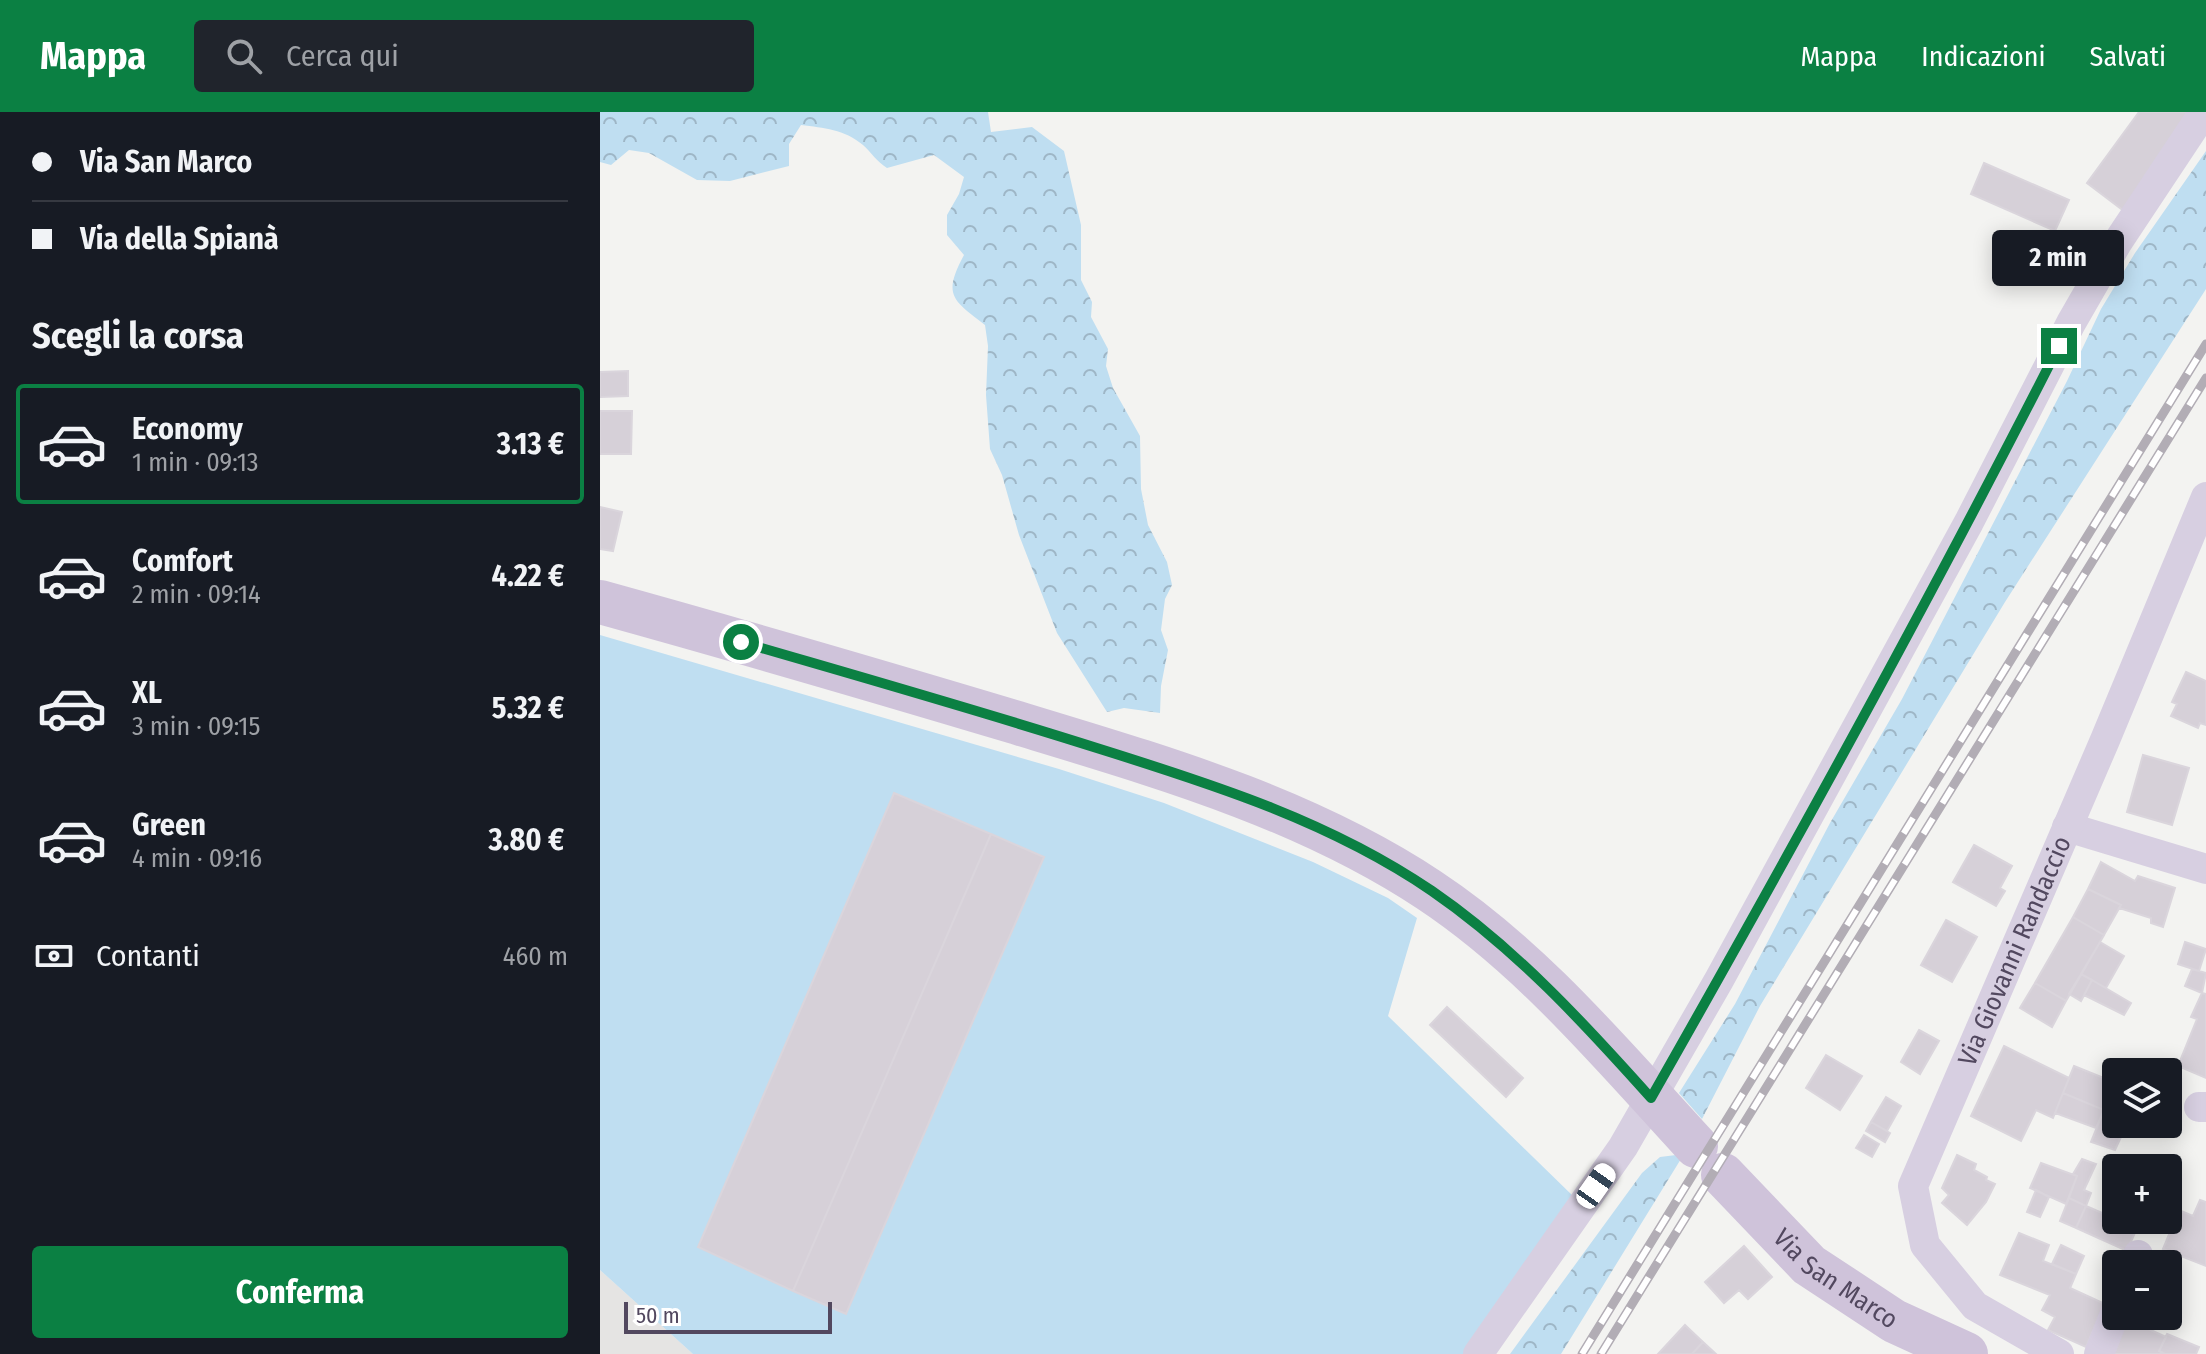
<!DOCTYPE html>
<html lang="it">
<head>
<meta charset="utf-8">
<style>
	body { margin:0; font-family:"Fira Sans Condensed",sans-serif; background:#20242c; color:#f1f3f6; height:100vh; display:flex; flex-direction:column; font-size:30px; white-space:nowrap }
	* { box-sizing:border-box; margin:0 }
	p { font-size:26px; color:#9ea1a6 }
	.icon { flex:none; width:44px; height:44px; fill:none; stroke:currentColor; stroke-width:2; stroke-linecap:round; stroke-linejoin:round }
	.map { position:relative; flex:1; overflow:hidden }
	.details { display:flex; flex-direction:column; background:#171b24; width:600px }
	.details>* { flex:none }
	.hud { display:grid; align-content:center; height:176px; padding:0 32px; background:#171b24 }
	.tools { position:absolute; left:1502px; top:946px; display:grid; gap:16px }
	.tools a { display:grid; place-items:center; width:80px; height:80px; border-radius:8px; background:#171b24; box-shadow:0 4px 20px #0003; font-size:40px }
	.scale { position:absolute; left:24px; bottom:20px; width:208px; box-sizing:border-box; padding-left:8px; border:4px solid #52485f; border-top:0; font-size:22px; line-height:28px; white-space:nowrap; color:#52485f; -webkit-text-stroke:6px #fff; paint-order:stroke }
	.end { position:absolute; width:36px; height:36px; margin:-18px; border:10px solid #0b8043; background:#fff; box-shadow:0 0 0 4px #fff }
	.from { border-radius:50% }
	.bubble { position:absolute; height:56px; border-radius:8px; background:#171b24; box-shadow:0 4px 20px #0003; font-size:26px; font-weight:700; line-height:56px; text-align:center }
	.car { position:absolute; width:24px; height:48px; margin:-24px -12px; border-radius:10px; box-shadow:0 0 6px 2px #0007; background:linear-gradient(#fff 24%,#345 0 40%,#fff 0 76%,#345 0 86%,#fff 0) }
	.hud b { display:flex; align-items:center; gap:28px; height:76px; font-size:30px }
	.hud b+b { border-top:2px solid #363941 }
	.hud i { width:20px; height:20px; background:#f1f3f6 }
	ul { padding:0; list-style:none }
	li { display:flex; align-items:center; gap:24px; height:120px; margin:0 16px 12px; padding:0 16px; border:4px solid transparent; border-radius:8px }
	li div { flex:1 }
	li b { display:block; font-size:30px }
	li em { font-style:normal; font-weight:700 }
	li.active { border-color:#0b8043 }
	li>.icon { width:72px; height:72px; stroke-width:1.5 }
	h2 { padding:0 32px; font-size:36px; line-height:96px }
	.pay { display:flex; align-items:center; gap:20px; height:88px; padding:0 32px; font-size:30px }
	.pay p { margin-inline-start:auto }
	.button { display:flex; gap:16px; margin-top:auto; padding:16px 32px }
	.button a { flex:1; height:92px; border-radius:8px; background:#0b8043; color:#fff; font-size:32px; font-weight:700; line-height:92px; text-align:center }
	header { display:flex; align-items:center; gap:48px; box-sizing:border-box; height:112px; padding:0 40px; background:#0b8043; color:#fff }
	header strong { font-size:38px }
	nav { display:flex; gap:44px; margin-inline-start:auto; font-size:28px }
	.search { width:560px; height:72px; background:#20242c; display:flex; align-items:center; gap:20px; box-sizing:border-box; padding:0 28px; border-radius:8px; color:#9ea1a6; font-size:30px }
	main { display:flex; flex:1; min-height:0 }
	.map>svg:first-child { display:block }
	.education { fill:#e5e4e3 }
	.green { fill:#bfdef1 }
	.forest { fill:url(#forest-crowns) }
	.building { fill:#d6d0d8; stroke:#dad5dc; stroke-width:2 }
	.lines { fill:none; stroke-linecap:round; stroke-linejoin:round }
	.minor { stroke:#d7cfe1; stroke-width:30 }
	.secondary { stroke:#cfc3da; stroke-width:44 }
	.rail-casing { stroke:#b2adb5; stroke-width:9 }
	.rail { stroke:#fff; stroke-width:6; stroke-dasharray:18; stroke-linecap:butt }
	.route { stroke:#0b8043; stroke-width:10 }
	.labels { text-anchor:middle; dominant-baseline:central; stroke-width:7; stroke-linejoin:round; paint-order:stroke }
	.street-label { font-size:26px; fill:#52485f; stroke:#fff }
</style>
</head>
<body>
<header>
<strong>Mappa</strong>
<div class="search"><svg class="icon" aria-label="search" viewBox="0 0 24 24"><circle cx="10" cy="10" r="6"/><path d="M15 15l6 6"/></svg>Cerca qui</div>
<nav><a>Mappa</a><a>Indicazioni</a><a>Salvati</a></nav>
</header>
<main>
<section class="details">
<div class="hud">
<b><i class="from"></i>Via San Marco</b>
<b><i></i>Via della Spianà</b>
</div>
<h2>Scegli la corsa</h2>
<ul>
<li class="active"><svg class="icon" aria-label="car" viewBox="0 0 24 24"><path d="M5 17H2v-5l4-1 3-4h7l3 4 3 1v5h-3M9 17h6M6 11h13"/><circle cx="7" cy="17" r="2"/><circle cx="17" cy="17" r="2"/></svg><div><b>Economy</b><p>1 min · 09:13</p></div><em>3.13 €</em></li>
<li><svg class="icon" aria-label="car" viewBox="0 0 24 24"><path d="M5 17H2v-5l4-1 3-4h7l3 4 3 1v5h-3M9 17h6M6 11h13"/><circle cx="7" cy="17" r="2"/><circle cx="17" cy="17" r="2"/></svg><div><b>Comfort</b><p>2 min · 09:14</p></div><em>4.22 €</em></li>
<li><svg class="icon" aria-label="car" viewBox="0 0 24 24"><path d="M5 17H2v-5l4-1 3-4h7l3 4 3 1v5h-3M9 17h6M6 11h13"/><circle cx="7" cy="17" r="2"/><circle cx="17" cy="17" r="2"/></svg><div><b>XL</b><p>3 min · 09:15</p></div><em>5.32 €</em></li>
<li><svg class="icon" aria-label="car" viewBox="0 0 24 24"><path d="M5 17H2v-5l4-1 3-4h7l3 4 3 1v5h-3M9 17h6M6 11h13"/><circle cx="7" cy="17" r="2"/><circle cx="17" cy="17" r="2"/></svg><div><b>Green</b><p>4 min · 09:16</p></div><em>3.80 €</em></li>
</ul>
<div class="pay"><svg class="icon" aria-label="cash" viewBox="0 0 24 24"><path d="M3 7h18v10H3z"/><circle cx="12" cy="12" r="2"/></svg>Contanti<p>460 m</p></div>
<div class="button"><a>Conferma</a></div>
</section>
<div class="map">
<svg width="1606" height="1242" viewBox="0 0 1606 1242">
	<defs>
		<pattern id="forest-crowns" width="20" height="18" patternUnits="userSpaceOnUse" patternTransform="scale(2)"><rect width="20" height="18" fill="#bfdef1"/><path d="M2 6a3 3 0 1 1 6 0M12 15a3 3 0 1 1 6 0" fill="none" stroke="#9eb6c6"/></pattern>
	</defs>
	<rect width="100%" height="100%" fill="#f3f3f1"/>
	<path class="education" d="M0,1158L93,1242H0Z"/>
	<path class="green" d="M0,523L459,657L564,691L713,750L788,786L817,806L788,904L973,1084L866,1242H93L0,1158Z"/>
	<path class="forest" d="M0,0H388L391,20L432,15L464,39L481,113V168L492,190L491,205L508,237L506,254L513,276L540,324L541,377L548,413L567,450L572,473L565,487L561,518L568,538L561,574L560,601L524,596L507,600L457,521L419,423L402,363L390,337L386,283L388,234L385,213C353,188 342,184 364,143L347,123V103L359,82L364,65L334,43L287,56C276,49 272,41 263,33C244,17 224,16 201,13L189,32V54L130,69L97,68L49,41L29,38L11,53L0,50Z
		M1606,39V177L1405,490L1160,894L1102,1007L1079,981L1135,892L1230,711L1302,587L1467,269L1501,197L1535,141Z
		M1084,1042L961,1242H910L1042,1061L1060,1045Z"/>
	<path class="building" d="M1539,0H1595L1524,99L1487,71Z
		M1384,51L1469,88L1455,119L1371,82Z
		M28,259V284L0,285V260Z
		M0,299H32L31,342H0Z
		M0,395L22,400L13,439L0,437Z
		M1586,560L1606,569V613L1600,611L1598,616L1571,604L1577,592L1572,590Z
		M1543,643L1589,656L1572,713L1527,700Z
		M294,681L391,722L193,1179L98,1135Z
		M391,722L444,745L246,1202L193,1179Z
		M1374,733L1412,754L1400,776L1405,779L1396,794L1353,770Z
		M1501,750L1535,769L1538,764L1575,776L1563,815L1551,811V806L1519,796L1521,793L1488,777Z
		M1488,777L1521,793L1504,823L1473,805Z
		M1473,805L1504,823L1466,889L1435,871Z
		M1346,808L1377,825L1352,870L1321,853Z
		M1500,830L1524,844L1506,876L1481,862Z
		M1585,830L1606,837L1599,859L1578,852Z
		M1592,857L1606,861L1602,881L1585,874Z
		M1481,862L1492,868L1481,889L1469,882Z
		M1492,868L1531,891L1524,903L1484,883Z
		M1435,871L1466,889L1452,915L1420,896Z
		M1602,881L1606,882V966L1578,954L1597,907L1591,905Z
		M847,895L923,966L906,985L830,913Z
		M1319,918L1339,929L1320,962L1301,950Z
		M1404,934L1469,966L1453,1006L1436,998L1421,1029L1371,1004Z
		M1226,943L1262,964L1240,998L1206,976Z
		M1474,954L1516,971V1012H1527L1515,1038L1491,1030L1504,998L1463,981Z
		M1463,981L1504,998L1496,1016L1455,1001Z
		M1286,985L1301,994L1287,1019L1271,1010Z
		M1568,1005L1577,1008L1571,1023L1554,1016L1556,1012H1568Z
		M1271,1010L1290,1021L1285,1030L1266,1019Z
		M1264,1023L1279,1032L1272,1045L1256,1036Z
		M1357,1043L1376,1052L1374,1058L1387,1065L1386,1068L1395,1072L1386,1090L1367,1113L1342,1091L1349,1083L1342,1076Z
		M1482,1047L1496,1052L1484,1078L1491,1081L1486,1094L1469,1086L1477,1064L1473,1062Z
		M1441,1051L1477,1064L1466,1092L1430,1076Z
		M1436,1078L1449,1085L1440,1105L1427,1100Z
		M1469,1086L1486,1094L1476,1116L1460,1109Z
		M1600,1088L1606,1090V1154L1563,1137L1579,1098L1593,1104Z
		M1486,1094L1537,1116L1527,1139L1476,1116Z
		M1419,1121L1449,1133L1443,1149L1476,1162L1470,1176L1505,1192L1486,1235L1448,1218L1455,1205L1442,1198L1450,1183L1400,1163Z
		M1461,1133L1484,1144L1476,1162L1452,1152Z
		M1144,1134L1172,1165L1148,1187L1139,1178L1124,1191L1105,1170Z
		M1568,1182L1580,1187L1576,1197L1568,1194Z
		M1527,1207L1566,1225L1559,1239L1565,1242H1511Z
		M1085,1213L1103,1230L1092,1242H1058Z
		M1567,1222L1599,1235L1596,1242H1565L1559,1239Z
		M1103,1230L1116,1242H1092Z"/>
	<g class="lines">
		<g class="minor">
			<path d="M1467,715L1606,757"/>
			<path d="M1599,995H1606"/>
			<path d="M1534,1152L1538,1143"/>
			<path d="M878,1242L1023,1035L1119,868L1369,410L1471,211L1517,131L1604,0"/>
			<path id="s1" d="M1459,1242L1375,1194L1325,1133L1313,1074L1505,628L1606,385"/>
			<path d="M1499,1242L1516,1199"/>
		</g>
		<g class="secondary">
			<path d="M0,490C137,528 274,568 411,609C555,653 702,694 829,778C932,846 1013,944 1096,1034"/>
			<path id="s2" d="M1123,1063L1209,1153L1294,1209L1366,1242"/>
		</g>
		<defs>
			<path id="rail" d="M982,1242L1606,232
				M1001,1242L1606,266"/>
		</defs>
		<use href="#rail" class="rail-casing"/>
		<use href="#rail" class="rail"/>
	</g>
	<g class="lines">
		<path class="route" d="M141,530C261,565 381,599 500,637C615,673 731,710 832,779C915,836 984,911 1051,986C1192,738 1330,488 1459,234"/>
	</g>
	<g class="labels">
		<g class="street-label">
			<text stroke="none"><textPath href="#s1" startOffset="492">Via Giovanni Randaccio</textPath></text>
			<text stroke="none"><textPath href="#s2" startOffset="154">Via San Marco</textPath></text>
		</g>
	</g>
</svg>
<div class="tools">
<a><svg class="icon" aria-label="layers" viewBox="0 0 24 24"><path d="M12 4l9 5-9 5-9-5zM3 14l9 5 9-5"/></svg></a>
<a>+</a>
<a>−</a>
</div>
<div class="scale">50 m</div>
<i class="end from" style="left:141px;top:530px"></i>
<i class="end" style="left:1459px;top:234px"></i>
<div class="bubble" style="left:1392px;top:118px;width:132px">2 min</div>
<i class="car" style="left:996px;top:1074px;rotate:35deg"></i>
</div>
</main>
</body>
</html>
